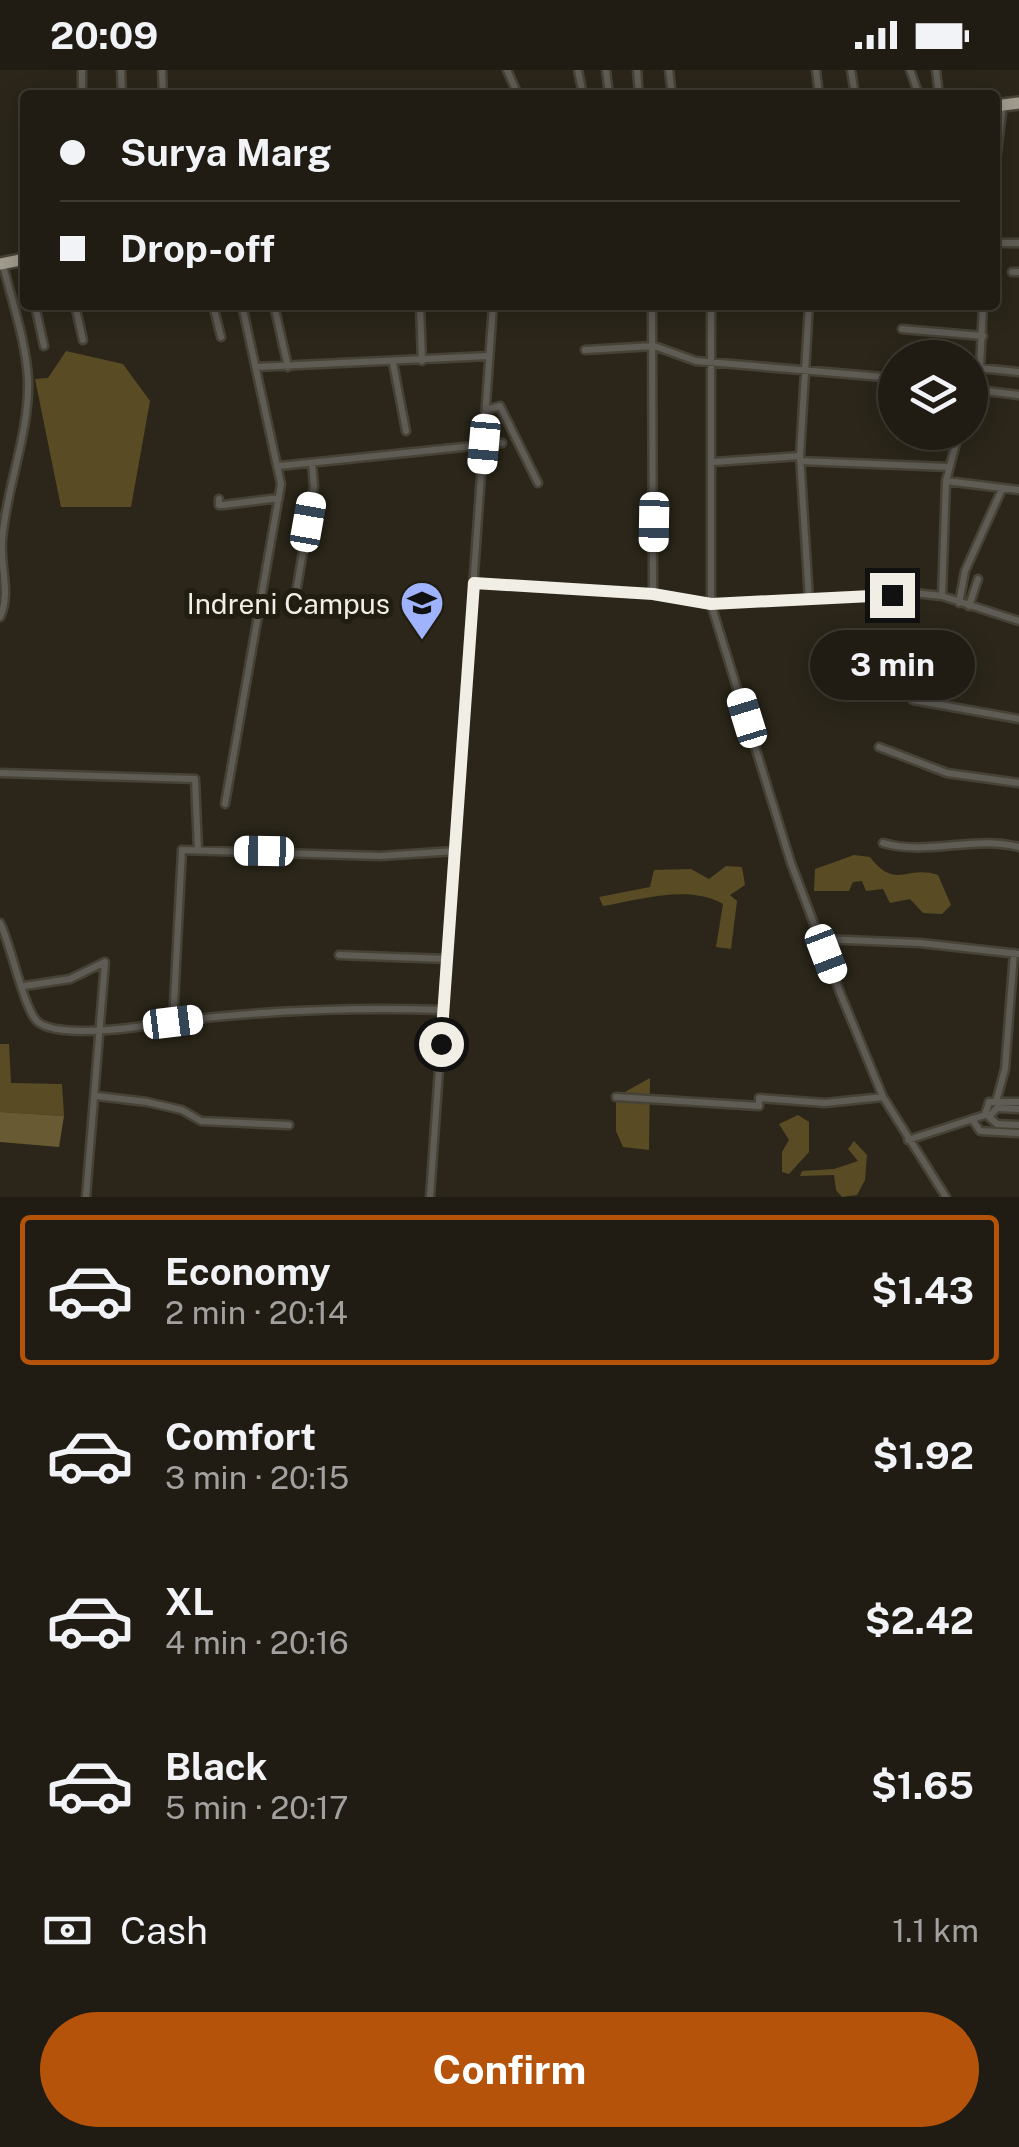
<!DOCTYPE html>
<html lang="en">
<head>
<meta charset="utf-8">
<style>
	body { margin:0; font-family:"Public Sans",sans-serif; background:#2d2921; color:#f1f3f6; height:100vh; display:flex; flex-direction:column; font-size:38px; white-space:nowrap }
	* { box-sizing:border-box; margin:0 }
	p { font-size:32px; color:#a2a1a0 }
	.icon { flex:none; width:55px; height:55px; fill:none; stroke:currentColor; stroke-width:2; stroke-linecap:round; stroke-linejoin:round }
	.map { position:relative; height:1127px; overflow:hidden }
	.panel { display:flex; flex-direction:column; background:#201c13; flex:1 }
	.panel>* { flex:none }
	.banner { position:absolute; left:20px; top:20px; width:980px; height:220px; border-radius:10px; box-shadow:0 5px 25px #0003,0 0 0 2px #3d3a33; display:grid; align-content:center; height:220px; padding:0 40px; background:#201c13 }
	.buttons { position:absolute; left:878px; top:270px; display:grid; gap:20px }
	.buttons a { display:grid; place-items:center; width:110px; height:110px; border-radius:50%; background:#201c13; box-shadow:0 5px 25px #0003,0 0 0 2px #3d3a33; font-size:50px }
	.end { position:absolute; width:45px; height:45px; margin:-22px; border:12px solid #f1eee5; background:#111; box-shadow:0 0 0 5px #111 }
	.from { border-radius:50% }
	.bubble { position:absolute; height:70px; border-radius:35px; background:#201c13; box-shadow:0 5px 25px #0003,0 0 0 2px #3d3a33; font-size:32px; font-weight:700; line-height:70px; text-align:center }
	.car { position:absolute; width:30px; height:60px; margin:-30px -15px; border-radius:12px; box-shadow:0 0 8px 2px #0007; background:linear-gradient(#fff 24%,#345 0 40%,#fff 0 76%,#345 0 86%,#fff 0) }
	.banner b { display:flex; align-items:center; gap:35px; height:95px; font-size:38px }
	.banner b+b { border-top:2px solid #3d3a33 }
	.banner i { width:25px; height:25px; background:#f1f3f6 }
	ul { padding:18px 0 0; list-style:none }
	li { display:flex; align-items:center; gap:30px; height:150px; margin:0 20px 15px; padding:0 20px; border:5px solid transparent; border-radius:10px }
	li div { flex:1 }
	li b { display:block; font-size:38px }
	li em { font-style:normal; font-weight:700 }
	li.on { border-color:#b45309 }
	li>.icon { width:90px; height:90px; stroke-width:1.5 }
	.pay { display:flex; align-items:center; gap:25px; height:110px; padding:0 40px; font-size:38px }
	.pay p { margin-inline-start:auto }
	.button { display:flex; gap:20px; margin-top:auto; padding:20px 40px }
	.button a { flex:1; height:115px; border-radius:60px; background:#b45309; color:#fff; font-size:40px; font-weight:700; line-height:115px; text-align:center }
	.status { display:flex; justify-content:space-between; align-items:center; height:70px; padding:0 50px; background:#201c13; direction:ltr }
	.status svg { height:28px; fill:currentColor }
	.map>svg:first-child { display:block }
	.forest { fill:#594c25 }
	.water { fill:#685b33 }
	.lines { fill:none; stroke-linecap:round; stroke-linejoin:round }
	.minor-casing { stroke:#474236; stroke-width:11 }
	.trunk-casing { stroke:#474236; stroke-width:16 }
	.minor { stroke:#5f5c56; stroke-width:6 }
	.trunk { stroke:#a19c8e; stroke-width:11 }
	.route { stroke:#f1eee5; stroke-width:12 }
	.labels { text-anchor:middle; dominant-baseline:central; stroke-width:10; stroke-linejoin:round; paint-order:stroke }
	.poi-label { font-size:28px; fill:#f1eee5; stroke:#211d10; text-anchor:end }
</style>
</head>
<body>
<div class="status"><b>20:09</b><svg viewBox="0 0 49 12"><path d="M0 12V9h3v3zM5 12V6h3v6zM10 12V3h3v9zM15 12V0h3v12zM26 1h20v11H26zM47 4h2v5h-2z"/></svg></div>
<div class="map">
<svg width="1019" height="1127" viewBox="0 0 1019 1127">
	<rect width="100%" height="100%" fill="#2b2619"/>
	<path class="forest" d="M66,281L123,294L150,331L131,437H61L35,309L48,308Z
		M854,785L870,787C896,821 907,794 938,805L951,835L942,844L923,843L910,829L890,833L883,819L866,821L862,811L853,812L849,821H814L815,799Z
		M726,796L742,797L745,815L730,825L737,831L731,879L716,877L723,834C690,814 639,830 603,836L599,827L650,817L654,800L691,799L709,809Z
		M0,974H9L11,1013L62,1014L64,1046L0,1042Z
		M650,1008L649,1080L623,1077L616,1061V1027Z
		M798,1045L809,1052V1082L789,1104L782,1102V1082L789,1070L779,1054Z
		M854,1071L867,1085L865,1110L857,1125L842,1127L836,1120L834,1105L800,1106L802,1101L834,1099L858,1091L848,1079Z"/>
	<path class="water" d="M0,1042L64,1046L59,1077L0,1072Z"/>
	<g class="lines">
		<defs>
			<path id="minor" d="M82,0V25
				M121,0L122,25
				M162,0L163,25
				M507,0L518,25
				M578,0L583,25
				M606,0L609,25
				M637,0L639,25
				M669,0L672,25
				M816,0L819,25
				M851,0L855,25
				M910,0L919,25
				M936,0L939,25
				M995,98L1003,35
				M995,173H1019
				M1012,202H1019
				M35,235L44,276
				M75,235L83,270
				M213,235L221,267
				M274,235L288,297
				M420,235L422,291
				M652,235L653,524
				M711,235V534L791,793L841,925L883,1027L946,1127
				M809,235L800,386L809,529
				M902,259L983,266
				M585,280L654,276L696,291L895,308
				M393,293L406,361
				M256,297L489,286
				M970,297L1019,302
				M970,319L1019,325
				M970,335L980,298L983,235
				M486,340L500,336L538,413
				M900,362V365
				M959,362L946,411L942,526L1019,551
				M800,391L948,397
				M714,392L800,386
				M279,396L502,373
				M946,411L1019,420
				M219,429V435H223L279,428
				M473,513L653,524L711,534L914,523L942,526
				M297,517L314,416L312,393
				M959,533L965,501L1002,419
				M969,536L978,509
				M0,547C11,524 0,496 2,471C6,417 30,363 28,309C26,272 12,231 3,195
				M913,630L1019,649
				M879,677L947,703L1019,713
				M0,703L195,709L198,780
				M225,734L281,414L242,235
				M883,773C928,786 975,765 1019,777
				M0,853C11,874 24,941 38,952C55,966 115,960 136,957C238,941 341,937 443,940
				M820,869L920,873L1019,884
				M339,885L447,889
				M24,916L70,909L105,892L86,1127
				M173,952L182,780L380,786L455,781
				M97,1026L147,1032L182,1040L201,1051L289,1055
				M616,1027L759,1036V1028L825,1033L883,1027
				M996,1032L1005,999L1014,883
				M1019,1039L997,1038L989,1047L997,1054L1019,1055
				M972,1049L980,1061L1019,1063
				M908,1070L985,1045L989,1032H1019
				M430,1127L493,235"/>
			<path id="trunk" d="M995,36L1019,33
				M0,194L25,189"/>
		</defs>
		<use href="#minor" class="minor-casing"/>
		<use href="#trunk" class="trunk-casing"/>
		<use href="#minor" class="minor"/>
		<use href="#trunk" class="trunk"/>
	</g>
	<g class="lines">
		<path class="route" d="M441,974L474,513L653,524L711,534L892,525"/>
	</g>
	<defs>
		<symbol id="university-pin" viewBox="-11 -11 22 30"><path d="M0 17L-7.5 6A9.5 9.5 0 1 1 7.5 6Z" fill="#9fb3fd" stroke="#211d10"/><path d="M0-5L7-2L0 1L-7-2ZM-4 1L0 2.5L4 1V4Q0 6-4 4Z" fill="#111"/></symbol>
	</defs>
	<g fill-rule="evenodd">
		<use href="#university-pin" x="397" y="508" width="50" height="68"/>
	</g>
	<g class="labels">
		<g class="poi-label">
			<text x="390" y="533">Indreni Campus</text>
		</g>
	</g>
</svg>
<div class="buttons">
<a><svg class="icon" aria-label="layers" viewBox="0 0 24 24"><path d="M12 4l9 5-9 5-9-5zM3 14l9 5 9-5"/></svg></a>
</div>
<i class="end from" style="left:441px;top:974px"></i>
<i class="end" style="left:892px;top:525px"></i>
<div class="bubble" style="left:810px;top:560px;width:165px">3 min</div>
<i class="car" style="left:484px;top:374px;rotate:185deg"></i>
<i class="car" style="left:308px;top:452px;rotate:10deg"></i>
<i class="car" style="left:654px;top:452px;rotate:181deg"></i>
<i class="car" style="left:747px;top:648px;rotate:343deg"></i>
<i class="car" style="left:264px;top:781px;rotate:271deg"></i>
<i class="car" style="left:826px;top:884px;rotate:159deg"></i>
<i class="car" style="left:173px;top:952px;rotate:83deg"></i>
<div class="banner">
<b><i class="from"></i>Surya Marg</b>
<b><i></i>Drop-off</b>
</div>
</div>
<section class="panel">
<ul>
<li class="on"><svg class="icon" aria-label="car" viewBox="0 0 24 24"><path d="M5 17H2v-5l4-1 3-4h7l3 4 3 1v5h-3M9 17h6M6 11h13"/><circle cx="7" cy="17" r="2"/><circle cx="17" cy="17" r="2"/></svg><div><b>Economy</b><p>2 min · 20:14</p></div><em>$1.43</em></li>
<li><svg class="icon" aria-label="car" viewBox="0 0 24 24"><path d="M5 17H2v-5l4-1 3-4h7l3 4 3 1v5h-3M9 17h6M6 11h13"/><circle cx="7" cy="17" r="2"/><circle cx="17" cy="17" r="2"/></svg><div><b>Comfort</b><p>3 min · 20:15</p></div><em>$1.92</em></li>
<li><svg class="icon" aria-label="car" viewBox="0 0 24 24"><path d="M5 17H2v-5l4-1 3-4h7l3 4 3 1v5h-3M9 17h6M6 11h13"/><circle cx="7" cy="17" r="2"/><circle cx="17" cy="17" r="2"/></svg><div><b>XL</b><p>4 min · 20:16</p></div><em>$2.42</em></li>
<li><svg class="icon" aria-label="car" viewBox="0 0 24 24"><path d="M5 17H2v-5l4-1 3-4h7l3 4 3 1v5h-3M9 17h6M6 11h13"/><circle cx="7" cy="17" r="2"/><circle cx="17" cy="17" r="2"/></svg><div><b>Black</b><p>5 min · 20:17</p></div><em>$1.65</em></li>
</ul>
<div class="pay"><svg class="icon" aria-label="cash" viewBox="0 0 24 24"><path d="M3 7h18v10H3z"/><circle cx="12" cy="12" r="2"/></svg>Cash<p>1.1 km</p></div>
<div class="button"><a>Confirm</a></div>
</section>
</body>
</html>
